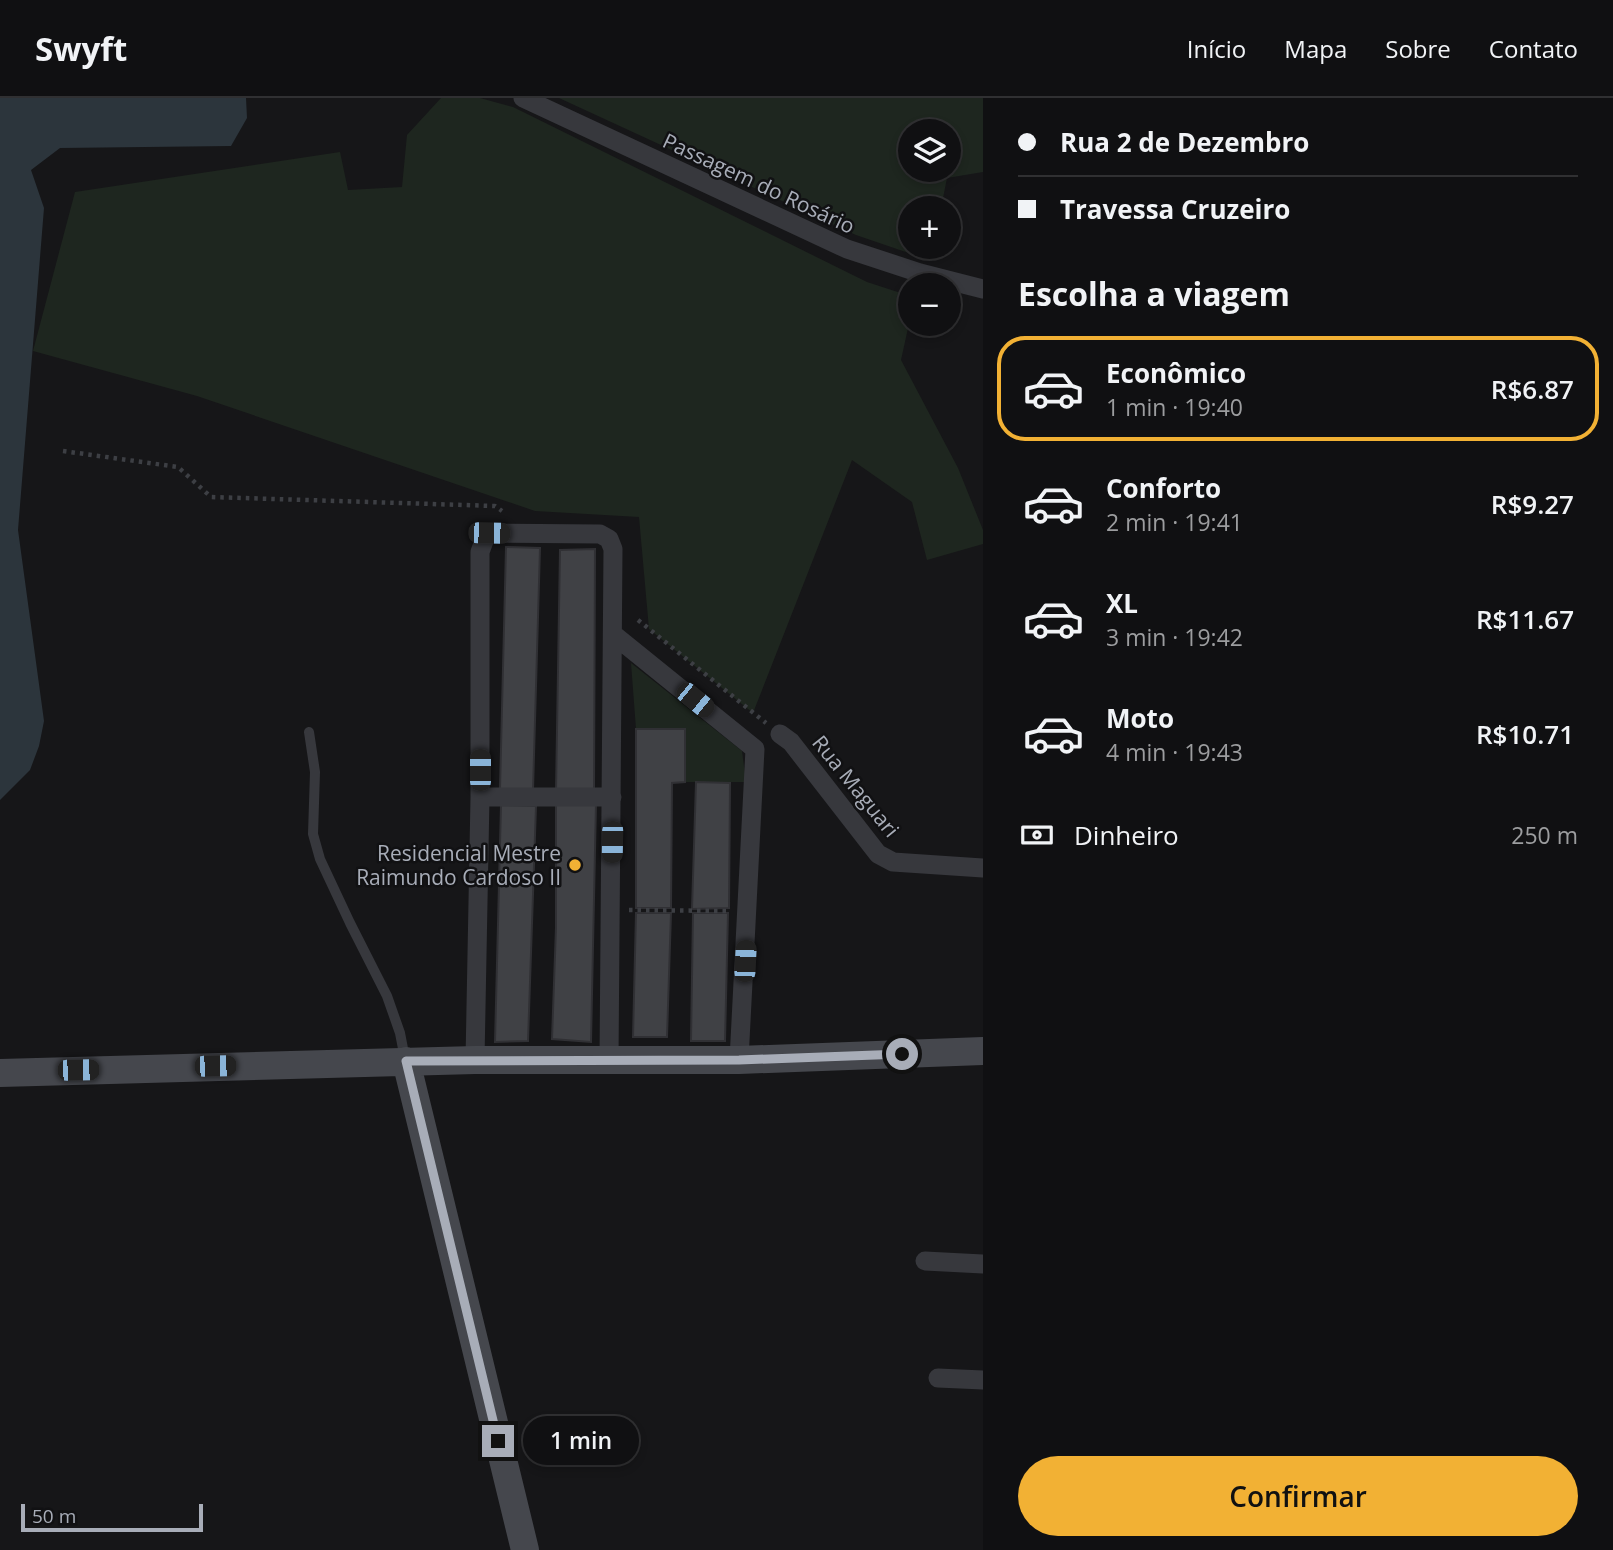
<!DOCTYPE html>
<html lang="pt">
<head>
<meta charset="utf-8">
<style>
	body { margin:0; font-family:"Open Sans",sans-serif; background:#1e1e20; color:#f1f3f6; height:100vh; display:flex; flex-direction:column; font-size:26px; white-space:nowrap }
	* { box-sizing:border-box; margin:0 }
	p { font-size:23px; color:#9c9d9f }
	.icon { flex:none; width:38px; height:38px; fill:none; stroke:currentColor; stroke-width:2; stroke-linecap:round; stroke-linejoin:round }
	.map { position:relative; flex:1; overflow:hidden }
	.panel { display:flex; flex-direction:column; background:#101012; width:630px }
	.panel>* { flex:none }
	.top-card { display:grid; align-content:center; height:154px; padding:0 35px; background:#101012 }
	.fabs { position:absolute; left:898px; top:21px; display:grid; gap:14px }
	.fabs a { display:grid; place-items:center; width:63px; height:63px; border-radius:50%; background:#101012; box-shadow:0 4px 10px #0003,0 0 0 2px #303032; font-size:35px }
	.scale { position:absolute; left:21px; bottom:18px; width:182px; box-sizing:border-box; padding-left:7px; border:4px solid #a8adb8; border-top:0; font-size:19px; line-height:24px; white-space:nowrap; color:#a8adb8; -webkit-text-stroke:5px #111113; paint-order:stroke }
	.end { position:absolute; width:32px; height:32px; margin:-16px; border:9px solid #a8adb8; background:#111; box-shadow:0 0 0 4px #111 }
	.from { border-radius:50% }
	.bubble { position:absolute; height:49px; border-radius:24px; background:#101012; box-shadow:0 4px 10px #0003,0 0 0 2px #303032; font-size:23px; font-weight:600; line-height:49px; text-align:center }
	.car { position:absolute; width:21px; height:42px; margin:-21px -10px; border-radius:9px; box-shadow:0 0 5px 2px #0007; background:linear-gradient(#222 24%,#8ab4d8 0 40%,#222 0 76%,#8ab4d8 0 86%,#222 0) }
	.top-card b { display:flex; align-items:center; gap:24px; height:66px; font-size:26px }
	.top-card b+b { border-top:2px solid #303032 }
	.top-card i { width:18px; height:18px; background:#f1f3f6 }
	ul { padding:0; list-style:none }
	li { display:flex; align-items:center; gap:21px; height:105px; margin:0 14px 10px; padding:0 21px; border:4px solid transparent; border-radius:28px }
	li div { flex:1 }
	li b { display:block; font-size:26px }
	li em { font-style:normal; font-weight:600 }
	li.active { border-color:#f2b134 }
	li>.icon { width:63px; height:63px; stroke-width:1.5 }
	h2 { padding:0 35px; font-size:32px; line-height:84px }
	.pay { display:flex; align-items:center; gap:18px; height:77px; padding:0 35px; font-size:26px }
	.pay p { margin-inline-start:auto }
	.cta { display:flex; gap:14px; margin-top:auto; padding:14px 35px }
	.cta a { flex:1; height:80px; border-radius:42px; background:#f2b134; color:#111; font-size:28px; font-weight:600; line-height:80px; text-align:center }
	header { display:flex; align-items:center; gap:42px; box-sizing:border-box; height:98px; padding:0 35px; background:#101012; border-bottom:2px solid #303032 }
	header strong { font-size:33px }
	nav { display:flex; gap:38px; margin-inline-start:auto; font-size:24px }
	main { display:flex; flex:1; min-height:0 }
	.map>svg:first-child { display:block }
	.green { fill:#1e261f; fill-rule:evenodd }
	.water { fill:#2c353c }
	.building { fill:#404145; stroke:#303034; stroke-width:2 }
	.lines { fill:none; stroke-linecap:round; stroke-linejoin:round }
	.path { stroke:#3d3f44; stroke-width:4.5; stroke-dasharray:3.5 5; stroke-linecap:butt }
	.lane { stroke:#37383d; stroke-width:10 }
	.street { stroke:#37383d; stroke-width:19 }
	.secondary { stroke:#45474d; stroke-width:28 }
	.route { stroke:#a8adb8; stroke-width:9 }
	.poi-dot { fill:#f2b134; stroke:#111113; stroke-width:2.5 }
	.labels { text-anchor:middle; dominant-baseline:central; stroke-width:5; stroke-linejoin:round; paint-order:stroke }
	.street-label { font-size:21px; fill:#a8adb8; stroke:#111113 }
	.poi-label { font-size:21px; fill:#a8adb8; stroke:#111113; text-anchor:end }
</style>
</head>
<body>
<header>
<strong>Swyft</strong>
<nav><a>Início</a><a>Mapa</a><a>Sobre</a><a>Contato</a></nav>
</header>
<main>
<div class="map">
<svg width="983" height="1452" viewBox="0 0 983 1452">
	<rect width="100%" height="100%" fill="#161618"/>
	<path class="green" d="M441,0H480L513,9L867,184L910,198V221L901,262L958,370L983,432V446L927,462L912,404L852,362L753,615L649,531L639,419L535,413L197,298L33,253L75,94L340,54L348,92L402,89L407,37Z
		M559,0H983V74L947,80L941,110H910V149H934L932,163L856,137ZM910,33H948V72H910Z
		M631,565L742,653L746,684H685V631H636Z"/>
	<path class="water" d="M0,0H246L247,20L231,48L60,50L31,72L44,110L18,432L44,623L39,648L30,672L0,702Z"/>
	<path class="building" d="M506,449L540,450L533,692L500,691Z
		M595,451L594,695L556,693L560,452Z
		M636,631H685V684L672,685L671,810H636Z
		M696,684L730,685L729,810L692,811Z
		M596,705L591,944L552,941L556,829V706Z
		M501,707L536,708L528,943L495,944Z
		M636,815H671L667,939H633Z
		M693,815H728L725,943H691Z"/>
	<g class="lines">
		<path class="path" d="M63,353L178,369L211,399L495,408L502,413
			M638,522L766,625
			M629,812L726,813"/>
		<path class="lane" d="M309,634L315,674L313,736L320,761L350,825L387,898L400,935L405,961"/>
		<path class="street" d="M523,0L847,151L920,175L983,191
			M614,537L755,651L739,962
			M780,636L791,644L878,756L893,764L983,770
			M480,699H612
			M475,962L480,699V454L484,443L489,435L600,436L609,441L613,451L609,963
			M925,1163L983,1166
			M938,1280L983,1282"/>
		<path class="secondary" d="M406,963L525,1452
			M0,975L475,962H739L983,953"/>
	</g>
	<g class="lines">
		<path class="route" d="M498,1343L406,963L739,962L902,956"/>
	</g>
	<circle class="poi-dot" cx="575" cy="767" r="7"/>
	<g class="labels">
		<g class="street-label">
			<text transform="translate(759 85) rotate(25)">Passagem do Rosário</text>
			<text transform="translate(856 688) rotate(51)">Rua Maguari</text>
		</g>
		<g class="poi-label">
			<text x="561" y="755">Residencial Mestre<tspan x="561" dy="24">Raimundo Cardoso II</tspan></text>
		</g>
	</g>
</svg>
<div class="fabs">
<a><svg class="icon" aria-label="layers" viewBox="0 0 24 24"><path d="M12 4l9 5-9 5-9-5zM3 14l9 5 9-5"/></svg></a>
<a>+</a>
<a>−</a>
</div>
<div class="scale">50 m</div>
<i class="end from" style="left:902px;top:956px"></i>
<i class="end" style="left:498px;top:1343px"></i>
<div class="bubble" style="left:523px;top:1318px;width:116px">1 min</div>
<i class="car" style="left:489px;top:435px;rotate:91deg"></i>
<i class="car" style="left:695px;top:602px;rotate:129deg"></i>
<i class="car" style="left:480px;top:672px;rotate:0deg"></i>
<i class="car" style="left:612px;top:744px;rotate:181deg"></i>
<i class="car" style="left:745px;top:863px;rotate:3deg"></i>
<i class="car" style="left:215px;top:968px;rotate:89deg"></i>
<i class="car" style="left:78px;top:972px;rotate:89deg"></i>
</div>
<section class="panel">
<div class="top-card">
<b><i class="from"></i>Rua 2 de Dezembro</b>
<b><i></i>Travessa Cruzeiro</b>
</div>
<h2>Escolha a viagem</h2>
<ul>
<li class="active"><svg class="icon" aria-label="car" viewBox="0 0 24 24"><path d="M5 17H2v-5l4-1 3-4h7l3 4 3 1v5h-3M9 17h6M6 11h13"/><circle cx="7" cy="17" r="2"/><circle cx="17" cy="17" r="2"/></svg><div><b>Econômico</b><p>1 min · 19:40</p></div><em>R$6.87</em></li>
<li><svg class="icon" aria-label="car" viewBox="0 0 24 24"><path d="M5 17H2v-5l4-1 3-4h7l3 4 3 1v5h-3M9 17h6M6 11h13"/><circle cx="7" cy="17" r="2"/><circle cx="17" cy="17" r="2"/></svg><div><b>Conforto</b><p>2 min · 19:41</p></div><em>R$9.27</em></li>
<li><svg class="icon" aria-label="car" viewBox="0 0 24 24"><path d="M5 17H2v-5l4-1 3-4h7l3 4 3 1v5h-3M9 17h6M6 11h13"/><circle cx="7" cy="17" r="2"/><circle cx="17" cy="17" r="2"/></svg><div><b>XL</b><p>3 min · 19:42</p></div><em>R$11.67</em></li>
<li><svg class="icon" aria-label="car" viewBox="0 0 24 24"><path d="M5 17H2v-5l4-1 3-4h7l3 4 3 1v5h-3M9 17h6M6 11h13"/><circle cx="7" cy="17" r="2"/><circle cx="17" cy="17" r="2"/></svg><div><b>Moto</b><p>4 min · 19:43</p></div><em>R$10.71</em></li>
</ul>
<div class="pay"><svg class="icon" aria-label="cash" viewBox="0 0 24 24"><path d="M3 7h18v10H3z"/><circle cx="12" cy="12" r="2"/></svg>Dinheiro<p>250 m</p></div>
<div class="cta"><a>Confirmar</a></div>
</section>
</main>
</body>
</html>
